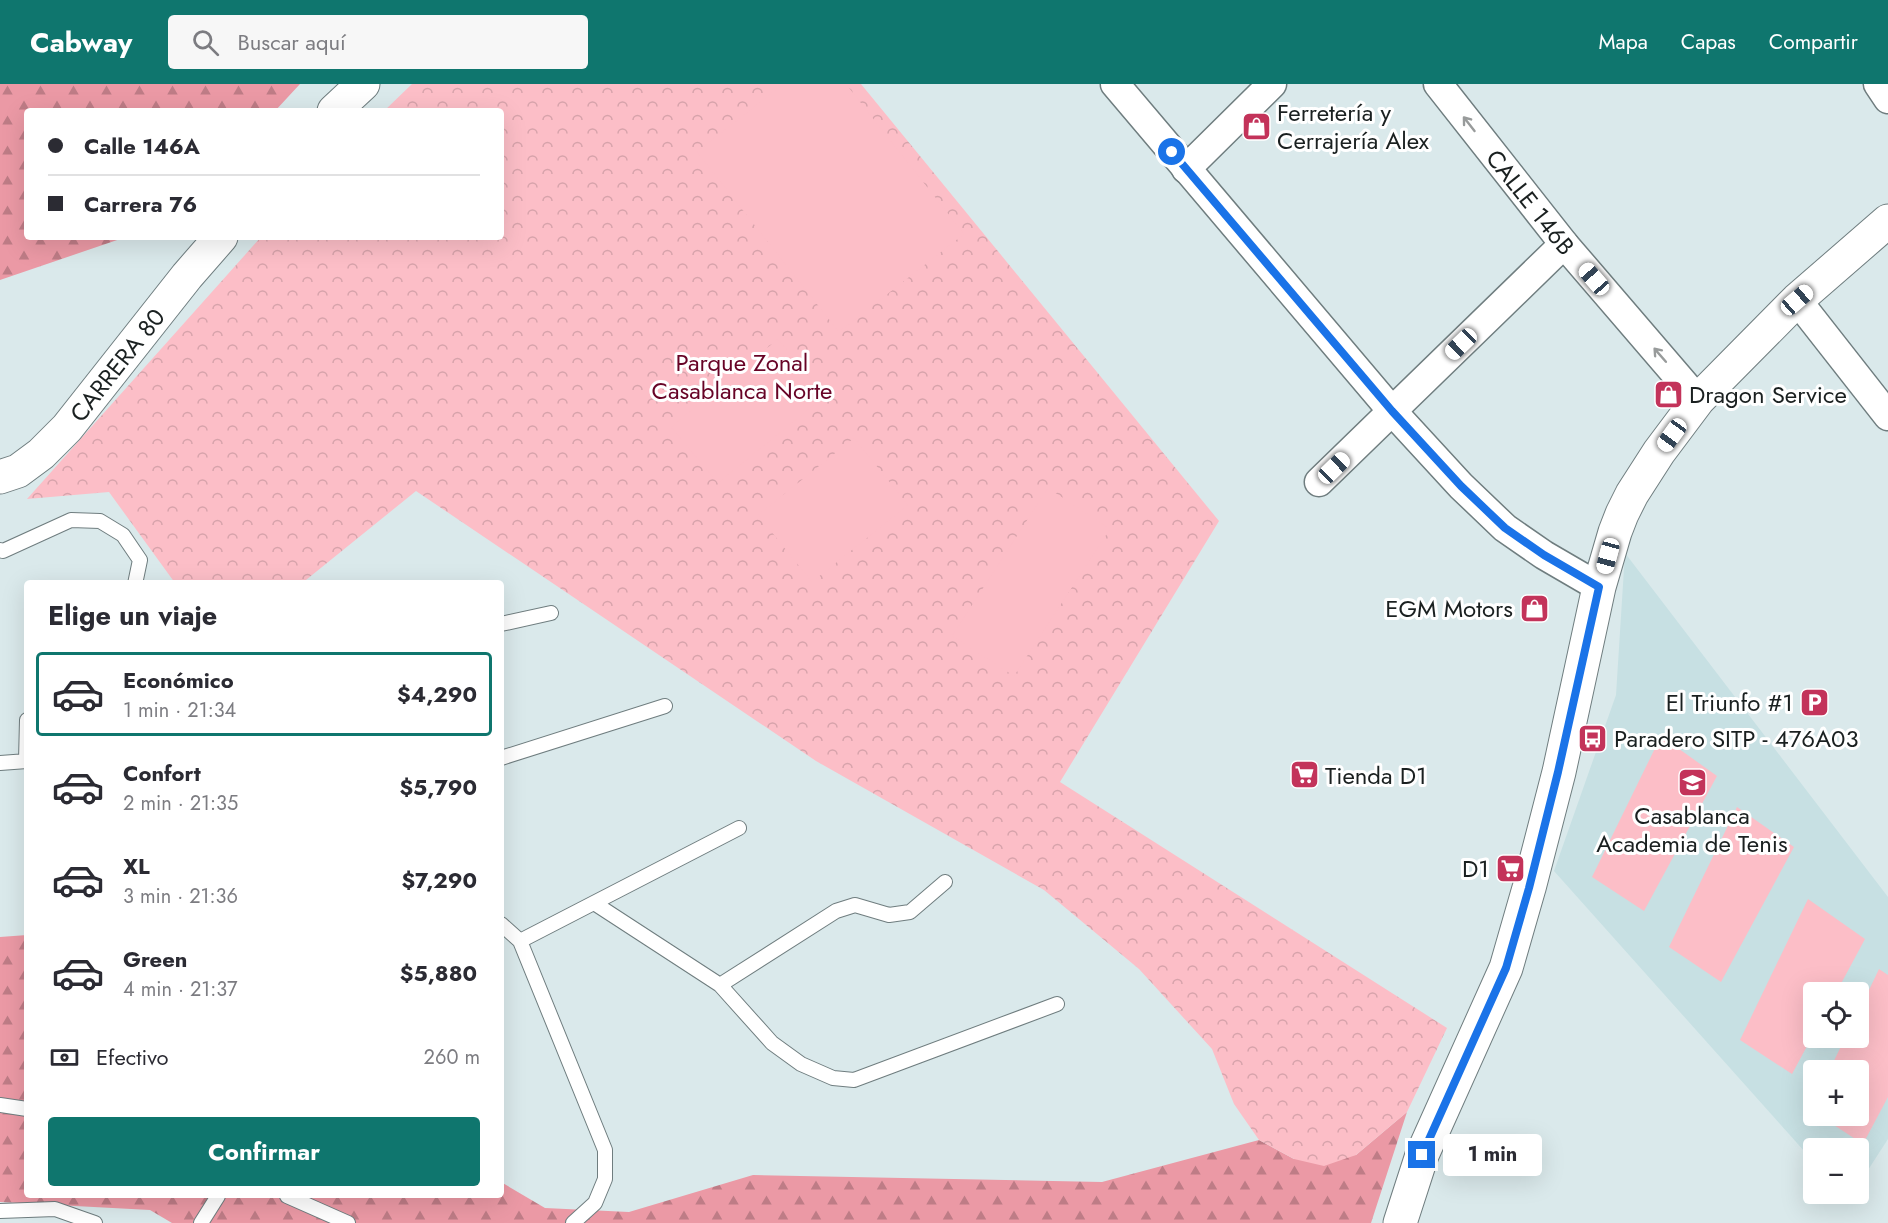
<!DOCTYPE html>
<html lang="es">
<head>
<meta charset="utf-8">
<style>
	body { margin:0; font-family:Jost,sans-serif; background:#f7f7f7; color:#2b2b33; height:100vh; display:flex; flex-direction:column; font-size:22px; white-space:nowrap }
	* { box-sizing:border-box; margin:0 }
	p { font-size:20px; color:#7c7c81 }
	.icon { flex:none; width:33px; height:33px; fill:none; stroke:currentColor; stroke-width:2; stroke-linecap:round; stroke-linejoin:round }
	.map { position:relative; flex:1; overflow:hidden }
	.panel { position:absolute; left:24px; top:496px; width:480px; height:618px; display:flex; flex-direction:column; background:#fff; border-radius:6px; box-shadow:0 6px 24px #0002 }
	.panel>* { flex:none }
	.hud { position:absolute; left:24px; top:24px; width:480px; height:132px; border-radius:6px; box-shadow:0 6px 24px #0002; display:grid; align-content:center; height:132px; padding:0 24px; background:#fff }
	.fabs { position:absolute; left:1803px; top:898px; display:grid; gap:12px }
	.fabs a { display:grid; place-items:center; width:66px; height:66px; border-radius:6px; background:#fff; box-shadow:0 6px 24px #0002; font-size:30px }
	.end { position:absolute; width:27px; height:27px; margin:-14px; border:8px solid #1a73e8; background:#fff; box-shadow:0 0 0 3px #fff }
	.from { border-radius:50% }
	.bubble { position:absolute; height:42px; border-radius:6px; background:#fff; box-shadow:0 6px 24px #0002; font-size:20px; font-weight:700; line-height:42px; text-align:center }
	.car { position:absolute; width:18px; height:36px; margin:-18px -9px; border-radius:8px; box-shadow:0 0 4px 2px #0007; background:linear-gradient(#fff 24%,#345 0 40%,#fff 0 76%,#345 0 86%,#fff 0) }
	.hud b { display:flex; align-items:center; gap:21px; height:57px; font-size:22px }
	.hud b+b { border-top:2px solid #e1e1e2 }
	.hud i { width:15px; height:15px; background:#2b2b33 }
	ul { padding:0; list-style:none }
	li { display:flex; align-items:center; gap:18px; height:84px; margin:0 12px 9px; padding:0 12px; border:3px solid transparent; border-radius:6px }
	li div { flex:1 }
	li b { display:block; font-size:22px }
	li em { font-style:normal; font-weight:700 }
	li.active { border-color:#0f766e }
	li>.icon { width:54px; height:54px; stroke-width:1.5 }
	h2 { padding:0 24px; font-size:27px; line-height:72px }
	.pay { display:flex; align-items:center; gap:15px; height:66px; padding:0 24px; font-size:22px }
	.pay p { margin-inline-start:auto }
	.cta { display:flex; gap:12px; margin-top:auto; padding:12px 24px }
	.cta a { flex:1; height:69px; border-radius:6px; background:#0f766e; color:#fff; font-size:24px; font-weight:700; line-height:69px; text-align:center }
	header { display:flex; align-items:center; gap:36px; box-sizing:border-box; height:84px; padding:0 30px; background:#0f766e; color:#fff }
	header strong { font-size:28px }
	nav { display:flex; gap:33px; margin-inline-start:auto; font-size:21px }
	.search { width:420px; height:54px; background:#f7f7f7; display:flex; align-items:center; gap:15px; box-sizing:border-box; padding:0 21px; border-radius:6px; color:#7c7c81; font-size:22px }
	.map>svg:first-child { display:block }
	.built { fill:#c7e0e3; fill-rule:evenodd }
	.forest { fill:url(#forest-firs) }
	.park { fill:url(#park-crowns) }
	.pitch { fill:#fcbec7 }
	.lines { fill:none; stroke-linecap:round; stroke-linejoin:round }
	.service-casing { stroke:#6f7d7f; stroke-width:16 }
	.minor-casing { stroke:#6f7d7f; stroke-width:31 }
	.tertiary-casing { stroke:#6f7d7f; stroke-width:35 }
	.service { stroke:#fff; stroke-width:14 }
	.minor { stroke:#fff; stroke-width:28 }
	.tertiary { stroke:#fff; stroke-width:33 }
	.oneway { stroke:#989b9b }
	.route { stroke:#1a73e8; stroke-width:8 }
	.labels { text-anchor:middle; dominant-baseline:central; stroke-width:6; stroke-linejoin:round; paint-order:stroke }
	.poi-label { font-size:24px; fill:#1a2020; stroke:#fff; text-anchor:start }
	.street-label { font-size:24px; fill:#1a2020; stroke:#fff }
	.park-label { font-size:24px; fill:#670326; stroke:#fff }
</style>
</head>
<body>
<header>
<strong>Cabway</strong>
<div class="search"><svg class="icon" aria-label="search" viewBox="0 0 24 24"><circle cx="10" cy="10" r="6"/><path d="M15 15l6 6"/></svg>Buscar aquí</div>
<nav><a>Mapa</a><a>Capas</a><a>Compartir</a></nav>
</header>
<div class="map">
<svg width="1888" height="1139" viewBox="0 0 1888 1139">
	<defs>
		<pattern id="forest-firs" width="22" height="20" patternUnits="userSpaceOnUse" patternTransform="scale(1.5)"><rect width="22" height="20" fill="#eb99a5"/><path d="M5 1l3.5 6h-7zM16 11l3.5 6h-7z" fill="#be7c86"/></pattern>
		<pattern id="park-crowns" width="20" height="18" patternUnits="userSpaceOnUse" patternTransform="scale(1.5)"><rect width="20" height="18" fill="#fcbec7"/><path d="M2 6a3 3 0 1 1 6 0M12 15a3 3 0 1 1 6 0" fill="none" stroke="#d7a3ab"/></pattern>
	</defs>
	<rect width="100%" height="100%" fill="#dae9eb"/>
	<path class="built" d="M1625,469L1888,813V1055L1859,1100L1858,1065H1814L1813,1077L1554,787L1616,611ZM1814,909H1858V954H1814ZM1814,987H1858V1032H1814Z"/>
	<path class="forest" d="M0,0H300L275,27H27V153H126L0,196Z
		M27,851V1112H501V1098L545,1124L629,1128L753,1091L1102,1098L1259,1056L1294,1075L1356,1071L1407,1028L1371,1139H172L150,1126L0,1118V853Z"/>
	<path class="park" d="M412,0H861L1219,437L1060,698L1447,944L1407,1028L1356,1071L1324,1082L1294,1075L1259,1056L1234,1020L1212,965L1139,885L1044,806L816,677L416,407L301,500L175,499L109,408L27,415L261,153H501V27H384Z"/>
	<path class="pitch" d="M783,0H846L964,150L839,248L697,68Z
		M778,255L825,312L718,399L671,343Z
		M854,354L908,421L812,498L758,431Z
		M1048,404L1110,445L1014,592L952,552Z
		M1661,652L1717,692L1644,827L1592,793Z
		M1737,723L1794,763L1721,898L1669,863Z
		M1808,815L1865,855L1836,909H1814L1813,951L1792,990L1740,956Z
		M1879,885L1888,891V1013L1863,1060L1820,1032H1858V987H1829L1845,954H1858L1859,927Z"/>
	<g class="lines">
		<defs>
			<path id="service" d="M0,466L3,467L71,436L100,437L123,451L140,476L135,500
				M501,540L551,529
				M501,674L665,622
				M26,677L27,636
				M0,679L27,677
				M594,819L720,901L772,959L801,980L833,994L854,996L1057,920
				M501,840L520,857L605,1066V1095L595,1119L573,1139
				M520,857L739,744
				M720,901L836,827L855,821L889,831L910,828L945,798
				M0,1021L27,1025
				M287,1112L348,1139
				M0,1127L55,1125L95,1139
				M201,1139L218,1112"/>
			<g id="minor">
				<path d="M1115,0L1392,327L1461,402L1505,444L1544,471L1599,503"/>
				<path id="s1" d="M1438,0L1564,160L1698,316"/>
				<path d="M1878,0L1888,15"/>
				<path d="M1186,85L1272,0"/>
				<path d="M1797,216L1888,332"/>
				<path d="M1319,398L1564,160"/>
			</g>
			<g id="tertiary">
				<path d="M334,27L363,0"/>
				<path id="s2" d="M0,393L18,387L41,370L67,344L187,192L221,153"/>
				<path d="M1400,1139L1422,1071L1506,884L1529,804L1559,688L1599,503L1615,448L1622,430L1632,410L1659,368L1698,316L1797,216L1888,137"/>
			</g>
		</defs>
		<use href="#service" class="service-casing"/>
		<use href="#minor" class="minor-casing"/>
		<use href="#tertiary" class="tertiary-casing"/>
		<use href="#service" class="service"/>
		<use href="#minor" class="minor"/>
		<use href="#tertiary" class="tertiary"/>
	</g>
	<defs><path id="oneway-shaft" d="M-6 0H5M1.5-3L5.5 0L1.5 3" fill="none" stroke-width="1.6" stroke-linecap="round" stroke-linejoin="round" transform="scale(1.5)"/></defs>
	<g class="oneway">
		<use href="#oneway-shaft" transform="translate(1469 40) rotate(-128)"/>
		<use href="#oneway-shaft" transform="translate(1660 271) rotate(-131)"/>
	</g>
	<g class="lines">
		<path class="route" d="M1172,68L1392,327L1461,402L1505,444L1544,471L1599,503L1558,688L1529,804L1506,884L1422,1071"/>
	</g>
	<defs>
		<symbol id="shop-square" viewBox="-11 -11 22 22"><rect x="-9" y="-9" width="18" height="18" rx="4" fill="#c3335a" stroke="#fff"/><path d="M-5-2.5h2.3a2.7 3.5 0 0 1 5.4 0H5L5.5 6h-11ZM-1.5-2.5h3a1.5 2.3 0 0 0-3 0Z" fill="#fff"/></symbol>
		<symbol id="parking-square" viewBox="-11 -11 22 22"><rect x="-9" y="-9" width="18" height="18" rx="4" fill="#c3335a" stroke="#fff"/><path d="M-3.5-5.5H1a3.5 3.5 0 0 1 0 7H-1V5.5H-3.5ZM-1-3.4V-.6H.8a1.4 1.4 0 0 0 0-2.8Z" fill="#fff"/></symbol>
		<symbol id="bus-square" viewBox="-11 -11 22 22"><rect x="-9" y="-9" width="18" height="18" rx="4" fill="#c3335a" stroke="#fff"/><path d="M-5-6H5V4H4V6H2V4H-2V6H-4V4H-5ZM-3.5-4V0h7V-4ZM-3.5 1.2v1.5H-2V1.2ZM2 1.2v1.5H3.5V1.2Z" fill="#fff"/></symbol>
		<symbol id="supermarket-square" viewBox="-11 -11 22 22"><rect x="-9" y="-9" width="18" height="18" rx="4" fill="#c3335a" stroke="#fff"/><path d="M-6-5.5h2.5l.6 2H6L4.5 2H-2.5L-4.4-4H-6ZM-1.5 3.2a1.3 1.3 0 1 0 .1 0ZM3 3.2a1.3 1.3 0 1 0 .1 0Z" fill="#fff"/></symbol>
		<symbol id="school-square" viewBox="-11 -11 22 22"><rect x="-9" y="-9" width="18" height="18" rx="4" fill="#c3335a" stroke="#fff"/><path d="M0-5L7-2L0 1L-7-2ZM-4 1L0 2.5L4 1V4Q0 6-4 4Z" fill="#fff"/></symbol>
	</defs>
	<g fill-rule="evenodd">
		<use href="#shop-square" x="1240" y="26" width="33" height="33"/>
		<use href="#shop-square" x="1652" y="294" width="33" height="33"/>
		<use href="#shop-square" x="1518" y="508" width="33" height="33"/>
		<use href="#parking-square" x="1798" y="602" width="33" height="33"/>
		<use href="#bus-square" x="1576" y="638" width="33" height="33"/>
		<use href="#supermarket-square" x="1288" y="674" width="33" height="33"/>
		<use href="#school-square" x="1676" y="682" width="33" height="33"/>
		<use href="#supermarket-square" x="1494" y="768" width="33" height="33"/>
	</g>
	<g class="labels">
		<g class="poi-label">
			<text x="1277" y="28">Ferretería y<tspan x="1277" dy="28">Cerrajería Alex</tspan></text>
			<text x="1689" y="310">Dragon Service</text>
			<text x="1513" y="524" text-anchor="end">EGM Motors</text>
			<text x="1793" y="618" text-anchor="end">El Triunfo #1</text>
			<text x="1614" y="654">Paradero SITP - 476A03</text>
			<text x="1325" y="691">Tienda D1</text>
			<text x="1692" y="731" text-anchor="middle">Casablanca<tspan x="1692" dy="28">Academia de Tenis</tspan></text>
			<text x="1489" y="784" text-anchor="end">D1</text>
		</g>
		<g class="street-label">
			<text stroke="none"><textPath href="#s1" startOffset="150">CALLE 146B</textPath></text>
			<text stroke="none"><textPath href="#s2" startOffset="165">CARRERA 80</textPath></text>
		</g>
		<g class="park-label">
			<text x="742" y="278">Parque Zonal<tspan x="742" dy="28">Casablanca Norte</tspan></text>
		</g>
	</g>
</svg>
<div class="fabs">
<a><svg class="icon" aria-label="locate" viewBox="0 0 24 24"><circle cx="12" cy="12" r="6"/><path d="M12 2v4M12 18v4M2 12h4M18 12h4"/></svg></a>
<a>+</a>
<a>−</a>
</div>
<i class="end from" style="left:1172px;top:68px"></i>
<i class="end" style="left:1422px;top:1071px"></i>
<div class="bubble" style="left:1443px;top:1050px;width:99px">1 min</div>
<i class="car" style="left:1594px;top:195px;rotate:319deg"></i>
<i class="car" style="left:1797px;top:216px;rotate:49deg"></i>
<i class="car" style="left:1461px;top:260px;rotate:226deg"></i>
<i class="car" style="left:1672px;top:351px;rotate:216deg"></i>
<i class="car" style="left:1334px;top:384px;rotate:46deg"></i>
<i class="car" style="left:1608px;top:472px;rotate:195deg"></i>
<div class="hud">
<b><i class="from"></i>Calle 146A</b>
<b><i></i>Carrera 76</b>
</div>
<section class="panel">
<h2>Elige un viaje</h2>
<ul>
<li class="active"><svg class="icon" aria-label="car" viewBox="0 0 24 24"><path d="M5 17H2v-5l4-1 3-4h7l3 4 3 1v5h-3M9 17h6M6 11h13"/><circle cx="7" cy="17" r="2"/><circle cx="17" cy="17" r="2"/></svg><div><b>Económico</b><p>1 min · 21:34</p></div><em>$4,290</em></li>
<li><svg class="icon" aria-label="car" viewBox="0 0 24 24"><path d="M5 17H2v-5l4-1 3-4h7l3 4 3 1v5h-3M9 17h6M6 11h13"/><circle cx="7" cy="17" r="2"/><circle cx="17" cy="17" r="2"/></svg><div><b>Confort</b><p>2 min · 21:35</p></div><em>$5,790</em></li>
<li><svg class="icon" aria-label="car" viewBox="0 0 24 24"><path d="M5 17H2v-5l4-1 3-4h7l3 4 3 1v5h-3M9 17h6M6 11h13"/><circle cx="7" cy="17" r="2"/><circle cx="17" cy="17" r="2"/></svg><div><b>XL</b><p>3 min · 21:36</p></div><em>$7,290</em></li>
<li><svg class="icon" aria-label="car" viewBox="0 0 24 24"><path d="M5 17H2v-5l4-1 3-4h7l3 4 3 1v5h-3M9 17h6M6 11h13"/><circle cx="7" cy="17" r="2"/><circle cx="17" cy="17" r="2"/></svg><div><b>Green</b><p>4 min · 21:37</p></div><em>$5,880</em></li>
</ul>
<div class="pay"><svg class="icon" aria-label="cash" viewBox="0 0 24 24"><path d="M3 7h18v10H3z"/><circle cx="12" cy="12" r="2"/></svg>Efectivo<p>260 m</p></div>
<div class="cta"><a>Confirmar</a></div>
</section>
</div>
</body>
</html>
